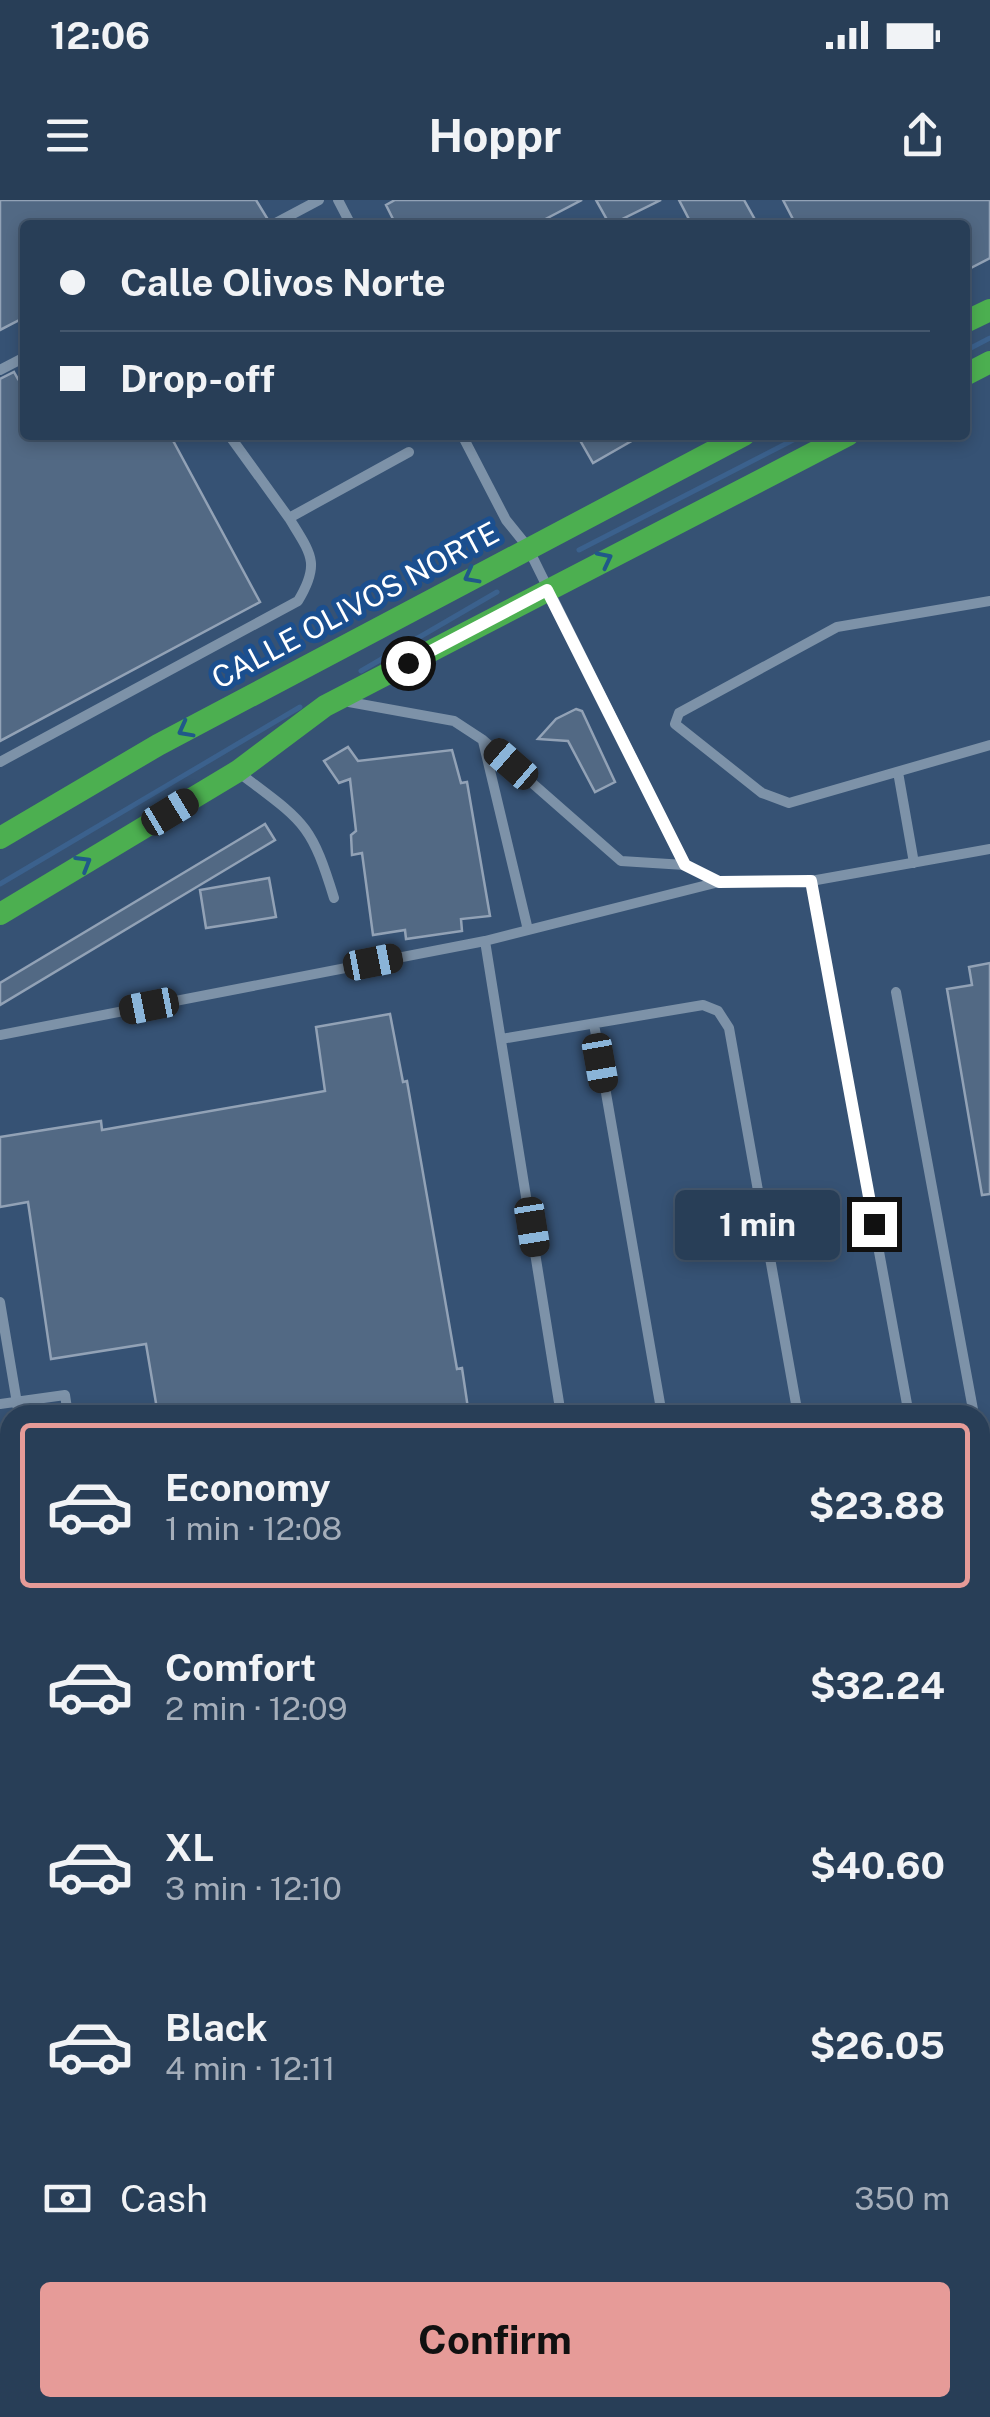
<!DOCTYPE html>
<html lang="en">
<head>
<meta charset="utf-8">
<style>
	body { margin:0; font-family:"Public Sans",sans-serif; background:#344961; color:#f1f3f6; height:100vh; display:flex; flex-direction:column; font-size:38px; white-space:nowrap }
	* { box-sizing:border-box; margin:0 }
	p { font-size:32px; color:#a5aeba }
	.icon { flex:none; width:55px; height:55px; fill:none; stroke:currentColor; stroke-width:2; stroke-linecap:round; stroke-linejoin:round }
	.map { position:relative; flex:1; overflow:hidden }
	.drawer { position:absolute; left:0px; top:1205px; width:990px; height:1012px; display:flex; flex-direction:column; background:#283e57; border-radius:30px 30px 0 0; box-shadow:0 5px 15px #0003,0 0 0 2px #44576d }
	.drawer>* { flex:none }
	.banner { position:absolute; left:20px; top:20px; width:950px; height:220px; border-radius:10px; box-shadow:0 5px 15px #0003,0 0 0 2px #44576d; display:grid; align-content:center; height:220px; padding:0 40px; background:#283e57 }
	.end { position:absolute; width:45px; height:45px; margin:-22px; border:12px solid #fff; background:#111; box-shadow:0 0 0 5px #111 }
	.from { border-radius:50% }
	.bubble { position:absolute; height:70px; border-radius:10px; background:#283e57; box-shadow:0 5px 15px #0003,0 0 0 2px #44576d; font-size:32px; font-weight:700; line-height:70px; text-align:center }
	.car { position:absolute; width:30px; height:60px; margin:-30px -15px; border-radius:12px; box-shadow:0 0 8px 2px #0007; background:linear-gradient(#222 24%,#8ab4d8 0 40%,#222 0 76%,#8ab4d8 0 86%,#222 0) }
	.banner b { display:flex; align-items:center; gap:35px; height:95px; font-size:38px }
	.banner b+b { border-top:2px solid #44576d }
	.banner i { width:25px; height:25px; background:#f1f3f6 }
	ul { padding:18px 0 0; list-style:none }
	li { display:flex; align-items:center; gap:30px; height:165px; margin:0 20px 15px; padding:0 20px; border:5px solid transparent; border-radius:10px }
	li div { flex:1 }
	li b { display:block; font-size:38px }
	li em { font-style:normal; font-weight:700 }
	li.current { border-color:#e69b98 }
	li>.icon { width:90px; height:90px; stroke-width:1.5 }
	.pay { display:flex; align-items:center; gap:25px; height:110px; padding:0 40px; font-size:38px }
	.pay p { margin-inline-start:auto }
	.action { display:flex; gap:20px; margin-top:auto; padding:20px 40px }
	.action a { flex:1; height:115px; border-radius:10px; background:#e69b98; color:#111; font-size:40px; font-weight:700; line-height:115px; text-align:center }
	.status { display:flex; justify-content:space-between; align-items:center; height:70px; padding:0 50px; background:#283e57; direction:ltr }
	.status svg { height:28px; fill:currentColor }
	header { display:flex; justify-content:space-between; align-items:center; height:130px; padding:0 40px; background:#283e57; font-size:45px; font-weight:700 }
	.map>svg:first-child { display:block }
	.lines { fill:none; stroke-linecap:round; stroke-linejoin:round }
	.stream { stroke:#3b618d; stroke-width:5 }
	.building { fill:#526984; stroke:#92a2b6; stroke-width:2.5 }
	.lane { stroke:#7d92a8; stroke-width:10 }
	.street { stroke:#7d92a8; stroke-width:20 }
	.fast { stroke:#4caf50; stroke-width:22 }
	.rail { stroke:#7e92a7; stroke-width:5; stroke-dasharray:18 8; stroke-linecap:butt }
	.oneway { stroke:#205989 }
	.route { stroke:#fff; stroke-width:12 }
	.labels { text-anchor:middle; dominant-baseline:central; stroke-width:10; stroke-linejoin:round; paint-order:stroke }
	.street-label { font-size:30px; fill:#fff; stroke:#1b4f8f }
</style>
</head>
<body>
<div class="status"><b>12:06</b><svg viewBox="0 0 49 12"><path d="M0 12V9h3v3zM5 12V6h3v6zM10 12V3h3v9zM15 12V0h3v12zM26 1h20v11H26zM47 4h2v5h-2z"/></svg></div>
<header><svg class="icon" aria-label="menu" viewBox="0 0 24 24"><path d="M4 6h16M4 12h16M4 18h16"/></svg>Hoppr<svg class="icon" aria-label="share" viewBox="0 0 24 24"><path d="M12 15V3M7 8l5-5 5 5M5 13v7h14v-7"/></svg></header>
<div class="map">
<svg width="990" height="2217" viewBox="0 0 990 2217">
	<rect width="100%" height="100%" fill="#365274"/>
	<g class="lines">
		<path class="stream" d="M965,151L990,138
			M579,350L803,235
			M361,471L497,392
			M0,684L300,507"/>
	</g>
	<path class="building" d="M0,0H256L267,18L255,25H25V117L0,130Z
		M395,0H582L534,25H396L386,5Z
		M596,0H661L610,25Z
		M679,0H744L758,25H692Z
		M783,0H990V58L965,71V25H796Z
		M14,172L18,179L25,175V235H170L260,402L0,541V179Z
		M577,235H642L593,263Z
		M576,509L582,511L615,582L595,592L568,541L538,539L556,519Z
		M348,547L358,561L452,550L461,583L467,582L490,716L461,719L462,731L406,739L405,730L373,735L362,653L352,655L351,635L356,631L350,579L339,583L324,561Z
		M265,624L275,640L0,805V783Z
		M269,678L276,717L206,728L200,690Z
		M990,763V994L982,995L947,789L972,785L969,767Z
		M390,814L403,882L407,881L457,1169L462,1168L469,1215H158L146,1144L51,1159L28,1002L0,1007V937L101,921L102,930L325,891L316,827Z"/>
	<g class="lines">
		<path class="lane" d="M338,0L351,25
			M272,25L319,0
			M0,170L25,157
			M229,235L289,318L409,252
			M462,235L506,320L527,346L685,665
			M990,401L837,427L679,513L675,524L762,593L789,603L990,545
			M349,502L454,521L483,540L621,661L685,665L719,682
			M483,541L528,730
			M0,562L298,401C321,363 311,354 289,318
			M898,572L914,663
			M242,575C304,622 311,623 334,698
			M811,681L909,1215
			M485,741L719,682L811,681L990,649
			M896,792L974,1215
			M594,824L662,1215
			M0,835L485,741L561,1215
			M501,839L703,805L718,811L729,828L798,1215
			M0,1102L19,1215
			M0,1204L65,1195L68,1215
			M980,1250L990,1305
			M0,1331L10,1329
			M980,1351L990,1349
			M0,1512L7,1554
			M980,1664L990,1657
			M0,1979L10,1978
			M990,2164L985,2175L990,2194
			M903,2208L911,2217
			M191,2217L217,2212V2217"/>
		<path class="street" d="M980,1913L990,1909
			M0,2147L10,2145
			M63,2217L117,2208"/>
		<path class="fast" d="M965,122L990,110
			M965,175L990,162
			M0,638L158,545L744,235
			M0,714L238,571L325,506L848,235"/>
		<path class="rail" d="M980,1785L990,1780
			M0,2059L10,2057"/>
	</g>
	<defs><path id="oneway-chevron" d="M-2-3.5L2.5 0L-2 3.5" fill="none" stroke-width="1.6" stroke-linecap="round" stroke-linejoin="round" transform="scale(2.5)"/></defs>
	<g class="oneway">
		<use href="#oneway-chevron" transform="translate(605 359) rotate(-27)"/>
		<use href="#oneway-chevron" transform="translate(471 376) rotate(152)"/>
		<use href="#oneway-chevron" transform="translate(185 530) rotate(152)"/>
		<use href="#oneway-chevron" transform="translate(84 663) rotate(-31)"/>
	</g>
	<g class="lines">
		<path class="route" d="M408,463L547,390L685,665L719,682L811,681L874,1024"/>
	</g>
	<g class="labels">
		<g class="street-label">
			<text transform="translate(355 405) rotate(-28)">CALLE OLIVOS NORTE</text>
		</g>
	</g>
</svg>
<i class="end from" style="left:408px;top:463px"></i>
<i class="end" style="left:874px;top:1024px"></i>
<div class="bubble" style="left:675px;top:990px;width:165px">1 min</div>
<i class="car" style="left:511px;top:564px;rotate:311deg"></i>
<i class="car" style="left:170px;top:612px;rotate:59deg"></i>
<i class="car" style="left:373px;top:762px;rotate:79deg"></i>
<i class="car" style="left:149px;top:806px;rotate:259deg"></i>
<i class="car" style="left:600px;top:863px;rotate:170deg"></i>
<i class="car" style="left:532px;top:1027px;rotate:171deg"></i>
<div class="banner">
<b><i class="from"></i>Calle Olivos Norte</b>
<b><i></i>Drop-off</b>
</div>
<section class="drawer">
<ul>
<li class="current"><svg class="icon" aria-label="car" viewBox="0 0 24 24"><path d="M5 17H2v-5l4-1 3-4h7l3 4 3 1v5h-3M9 17h6M6 11h13"/><circle cx="7" cy="17" r="2"/><circle cx="17" cy="17" r="2"/></svg><div><b>Economy</b><p>1 min · 12:08</p></div><em>$23.88</em></li>
<li><svg class="icon" aria-label="car" viewBox="0 0 24 24"><path d="M5 17H2v-5l4-1 3-4h7l3 4 3 1v5h-3M9 17h6M6 11h13"/><circle cx="7" cy="17" r="2"/><circle cx="17" cy="17" r="2"/></svg><div><b>Comfort</b><p>2 min · 12:09</p></div><em>$32.24</em></li>
<li><svg class="icon" aria-label="car" viewBox="0 0 24 24"><path d="M5 17H2v-5l4-1 3-4h7l3 4 3 1v5h-3M9 17h6M6 11h13"/><circle cx="7" cy="17" r="2"/><circle cx="17" cy="17" r="2"/></svg><div><b>XL</b><p>3 min · 12:10</p></div><em>$40.60</em></li>
<li><svg class="icon" aria-label="car" viewBox="0 0 24 24"><path d="M5 17H2v-5l4-1 3-4h7l3 4 3 1v5h-3M9 17h6M6 11h13"/><circle cx="7" cy="17" r="2"/><circle cx="17" cy="17" r="2"/></svg><div><b>Black</b><p>4 min · 12:11</p></div><em>$26.05</em></li>
</ul>
<div class="pay"><svg class="icon" aria-label="cash" viewBox="0 0 24 24"><path d="M3 7h18v10H3z"/><circle cx="12" cy="12" r="2"/></svg>Cash<p>350 m</p></div>
<div class="action"><a>Confirm</a></div>
</section>
</div>
</body>
</html>
